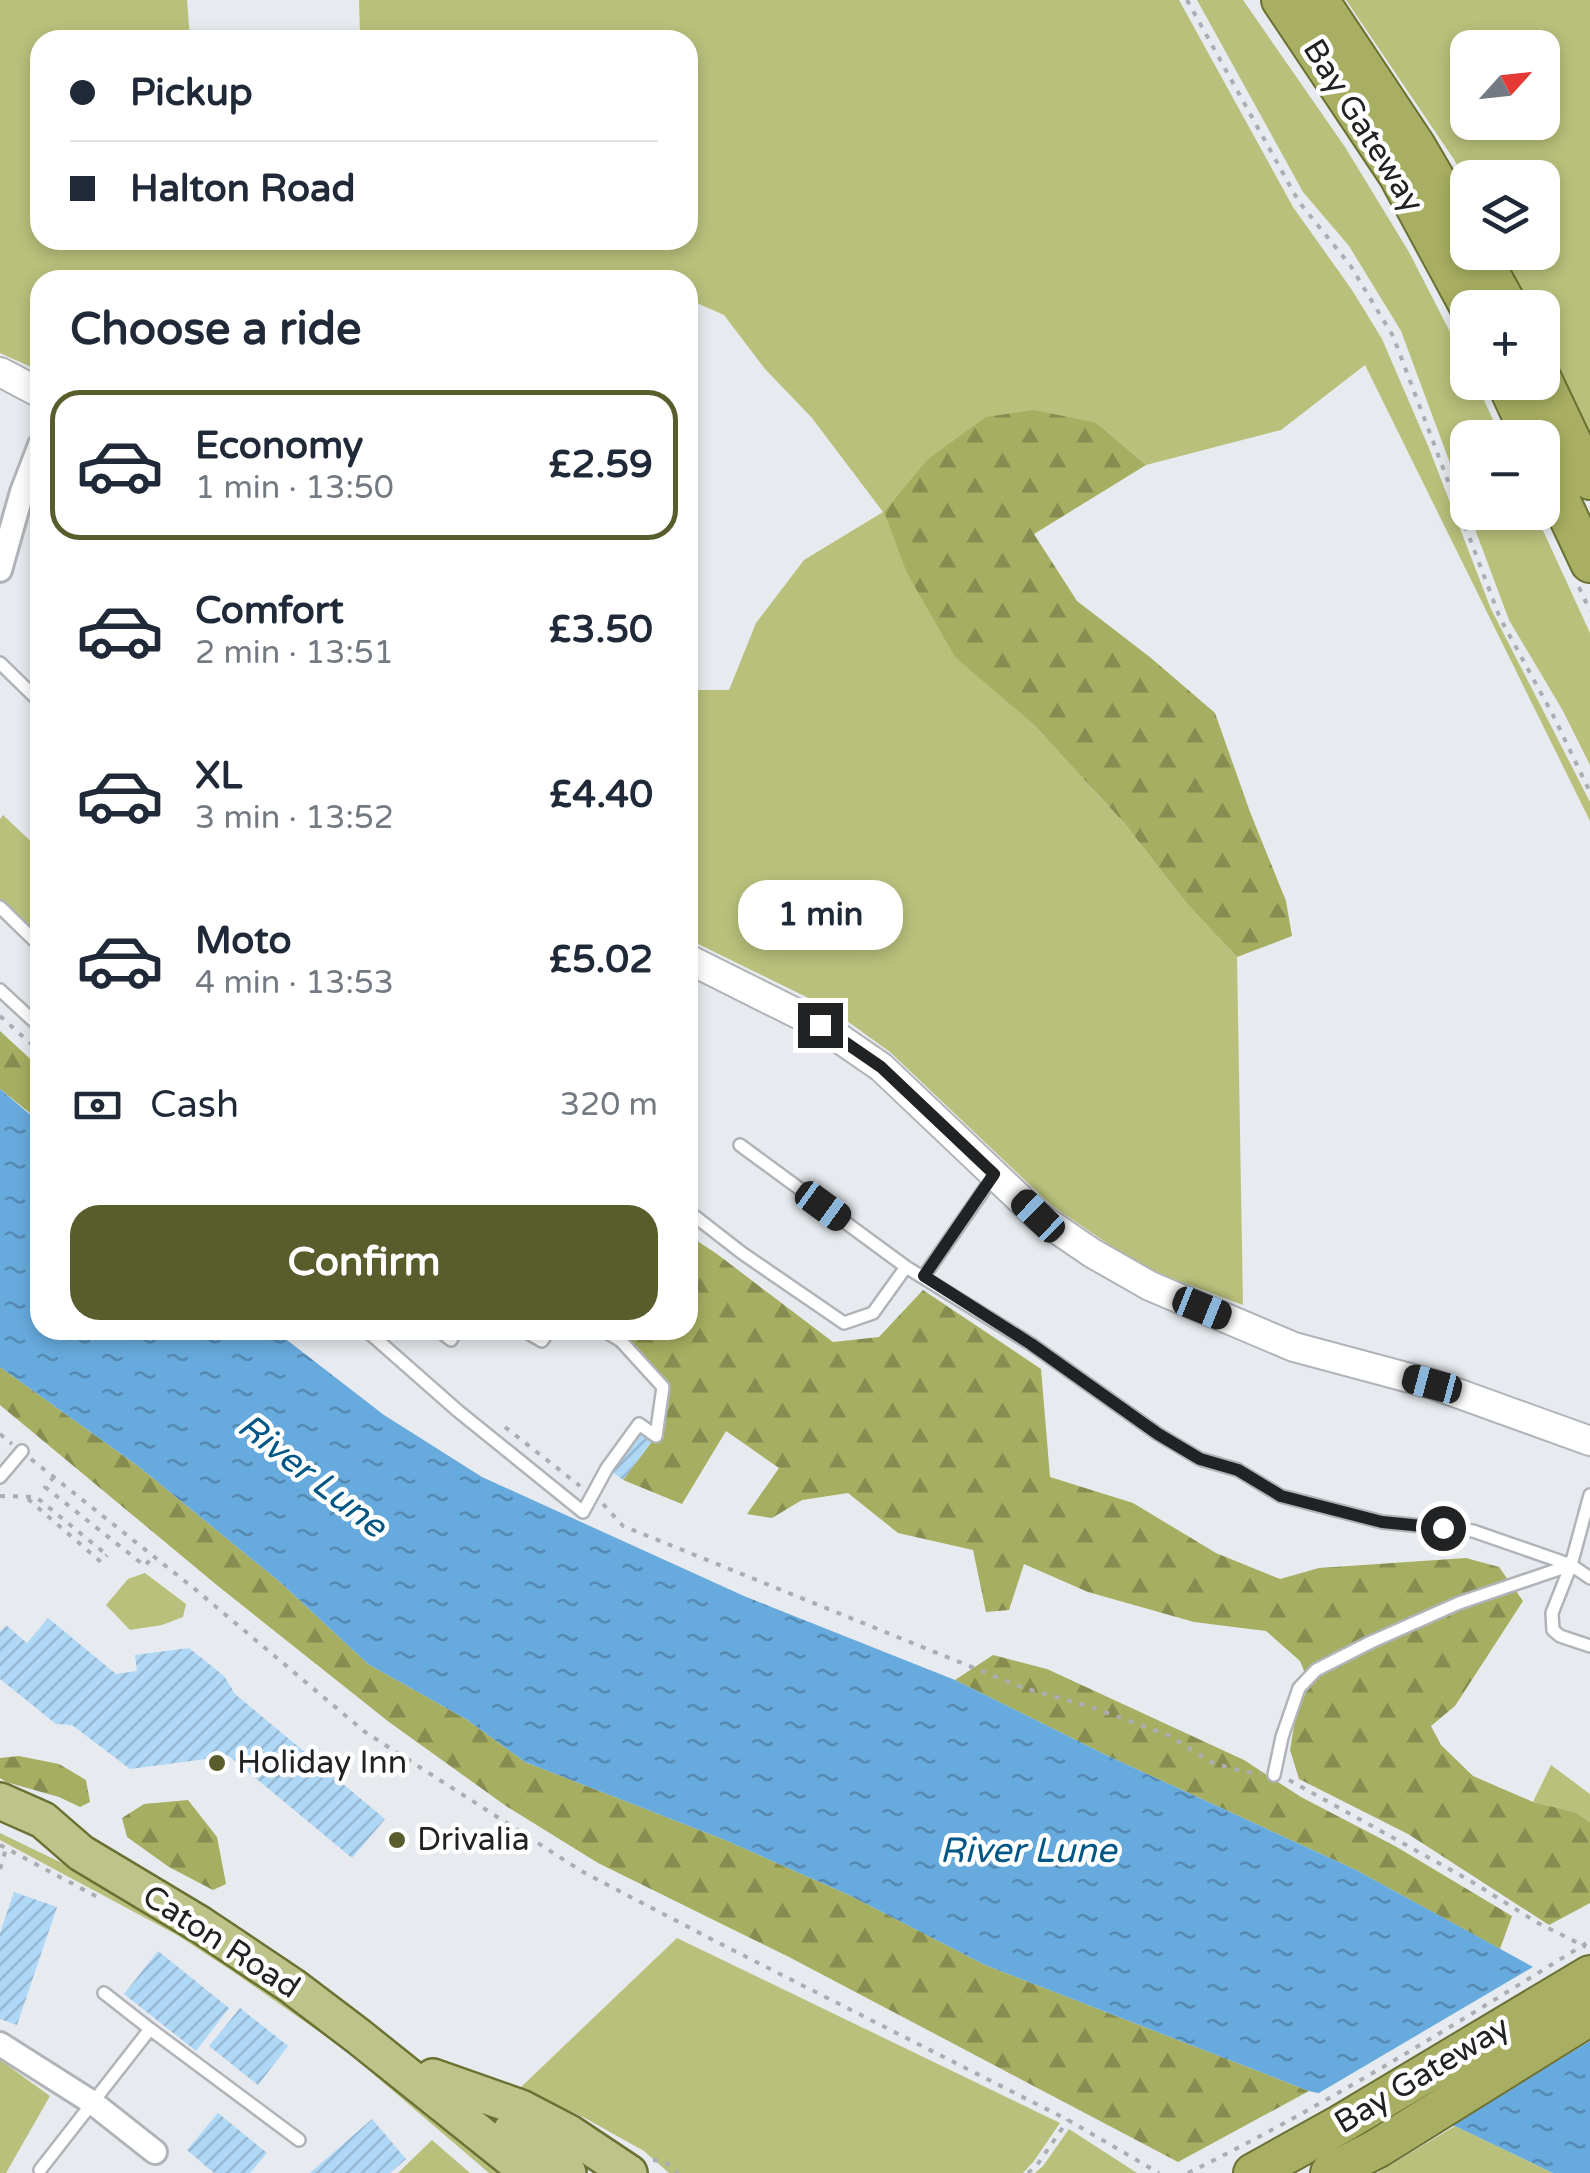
<!DOCTYPE html>
<html lang="en">
<head>
<meta charset="utf-8">
<style>
	body { margin:0; font-family:"Varela Round",sans-serif; background:#f6f6f7; color:#1f2937; height:100vh; display:flex; flex-direction:column; font-size:38px; white-space:nowrap }
	* { box-sizing:border-box; margin:0 }
	p { font-size:32px; color:#747a83 }
	.icon { flex:none; width:55px; height:55px; fill:none; stroke:currentColor; stroke-width:2; stroke-linecap:round; stroke-linejoin:round }
	.map { position:relative; flex:1; overflow:hidden }
	.sheet { position:absolute; left:30px; top:270px; width:668px; height:1070px; display:flex; flex-direction:column; background:#fff; border-radius:30px; box-shadow:0 5px 15px #0003 }
	.sheet>* { flex:none }
	.banner { position:absolute; left:30px; top:30px; width:668px; height:220px; border-radius:30px; box-shadow:0 5px 15px #0003; display:grid; align-content:center; height:220px; padding:0 40px; background:#fff }
	.needle { width:65px; rotate:63deg }
	.controls { position:absolute; left:1450px; top:30px; display:grid; gap:20px }
	.controls a { display:grid; place-items:center; width:110px; height:110px; border-radius:20px; background:#fff; box-shadow:0 5px 15px #0003; font-size:50px }
	.end { position:absolute; width:45px; height:45px; margin:-22px; border:12px solid #212224; background:#fff; box-shadow:0 0 0 5px #fff }
	.from { border-radius:50% }
	.bubble { position:absolute; height:70px; border-radius:30px; background:#fff; box-shadow:0 5px 15px #0003; font-size:32px; font-weight:800; line-height:70px; text-align:center }
	.car { position:absolute; width:30px; height:60px; margin:-30px -15px; border-radius:12px; box-shadow:0 0 8px 2px #0007; background:linear-gradient(#222 24%,#8ab4d8 0 40%,#222 0 76%,#8ab4d8 0 86%,#222 0) }
	.banner b { display:flex; align-items:center; gap:35px; height:95px; font-size:38px }
	.banner b+b { border-top:2px solid #e0e1e3 }
	.banner i { width:25px; height:25px; background:#1f2937 }
	ul { padding:0; list-style:none }
	li { display:flex; align-items:center; gap:30px; height:150px; margin:0 20px 15px; padding:0 20px; border:5px solid transparent; border-radius:30px }
	li div { flex:1 }
	li b { display:block; font-size:38px }
	li em { font-style:normal; font-weight:800 }
	li.selected { border-color:#595d2b }
	li>.icon { width:90px; height:90px; stroke-width:1.5 }
	h2 { padding:0 40px; font-size:45px; line-height:120px }
	.pay { display:flex; align-items:center; gap:25px; height:110px; padding:0 40px; font-size:38px }
	.pay p { margin-inline-start:auto }
	.action { display:flex; gap:20px; margin-top:auto; padding:20px 40px }
	.action a { flex:1; height:115px; border-radius:30px; background:#595d2b; color:#fff; font-size:40px; font-weight:800; line-height:115px; text-align:center }
	.map>svg:first-child { display:block }
	.green { fill:#b9c07b; fill-rule:evenodd }
	.forest { fill:url(#forest-firs) }
	.water { fill:url(#water-ripples) }
	.pier { fill:#e7ebef }
	.building { fill:url(#building-hatch) }
	.lines { fill:none; stroke-linecap:round; stroke-linejoin:round }
	.service-casing { stroke:#b0b4b8; stroke-width:16 }
	.minor-casing { stroke:#b0b4b8; stroke-width:28 }
	.tertiary-casing { stroke:#b0b4b8; stroke-width:32 }
	.primary-casing { stroke:#6b7132; stroke-width:40 }
	.trunk-casing { stroke:#6b7132; stroke-width:42 }
	.path { stroke:#aaadb1; stroke-width:4; stroke-dasharray:5 8; stroke-linecap:butt }
	.service { stroke:#fff; stroke-width:11 }
	.minor { stroke:#fff; stroke-width:22 }
	.tertiary { stroke:#fff; stroke-width:28 }
	.primary { stroke:#bec389; stroke-width:35 }
	.trunk { stroke:#a8af62; stroke-width:38 }
	.path-bridge { stroke:#aaadb1; stroke-width:4; stroke-dasharray:5 8; stroke-linecap:butt }
	.route { stroke:#212224; stroke-width:12 }
	.poi-dot { fill:#595d2b; stroke:#fff; stroke-width:4 }
	.labels { text-anchor:middle; dominant-baseline:central; stroke-width:9; stroke-linejoin:round; paint-order:stroke }
	.street-label { font-size:32px; fill:#212224; stroke:#fff }
	.poi-label { font-size:32px; fill:#212224; stroke:#fff; text-anchor:start }
	.water-label { font-size:35px; font-style:italic; fill:#005786; stroke:#fff }
</style>
</head>
<body>
<div class="map">
<svg width="1590" height="2173" viewBox="0 0 1590 2173">
	<defs>
		<pattern id="forest-firs" width="22" height="20" patternUnits="userSpaceOnUse" patternTransform="scale(2.5)"><rect width="22" height="20" fill="#a6ae61"/><path d="M5 1l3.5 6h-7zM16 11l3.5 6h-7z" fill="#878d50"/></pattern>
		<pattern id="water-ripples" width="26" height="14" patternUnits="userSpaceOnUse" patternTransform="scale(2.5)"><rect width="26" height="14" fill="#67aadd"/><path d="M2 4q2-2 4 0t4 0M15 11q2-2 4 0t4 0" fill="none" stroke="#548ab3"/></pattern>
		<pattern id="building-hatch" width="6" height="6" patternUnits="userSpaceOnUse" patternTransform="scale(2.5)"><rect width="6" height="6" fill="#afd7f6"/><path d="M-1 1l2-2M0 6l6-6M5 7l2-2" fill="none" stroke="#96b8d3"/></pattern>
	</defs>
	<rect width="100%" height="100%" fill="#e7ebef"/>
	<path class="green" d="M0,0H187L190,38L360,35L359,0H1179L1293,207L1352,290L1382,339L1429,448L1491,609L1590,802V821L1365,365L1281,430L1146,465L1097,423L955,656L1034,725L1125,824L1188,905L1237,957L1243,1305L1142,1267L1051,1205L890,1052L829,1008L688,939V690H729L756,623L804,560L883,512L812,418L765,369L724,315L688,299V280L569,278L40,280V371L0,353ZM40,40H688V240H40Z
		M1197,0H1243L1345,147L1409,252L1467,365L1468,382L1476,383L1501,437L1468,438L1467,509L1401,331L1349,246L1303,192Z
		M1346,0H1590V437L1543,336L1542,308L1528,307L1501,253L1542,252V178H1468L1467,185L1455,161ZM1468,48H1542V122H1468Z
		M1469,513H1535L1590,633V765L1563,711L1509,620Z
		M3,815L40,850V946L0,907V819Z
		M145,1573L186,1604L183,1617L162,1625L130,1630L106,1605L128,1579Z
		M1551,1765L1590,1794V1822L1575,1812L1533,1802Z
		M0,1833L91,1877L159,1915L283,1997L519,2173H489L344,2049L232,1971L177,1935L0,1840Z
		M677,1938L1060,2123L1034,2161L1023,2173H669L644,2151L583,2117L520,2088Z
		M0,2060L50,2096L6,2173H0Z
		M1455,2126L1553,2173H1377Z
		M1069,2129L1137,2173H1035L1043,2166Z
		M432,2140L470,2173H398Z"/>
	<path class="forest" d="M1034,410L1097,423L1146,465L1034,534L1077,601L1151,658L1215,713L1250,812L1286,901L1292,936L1237,957L1188,905L1125,824L1034,725L955,657L907,573L884,512L928,459L986,417Z
		M0,1031L40,1068V1121L0,1089Z
		M688,1235L717,1254L833,1342L879,1337L923,1290L1041,1369L1050,1477L1133,1503L1216,1553L1280,1579L1319,1568L1466,1558L1499,1567L1523,1601L1455,1706L1431,1726L1441,1745L1473,1776L1533,1802L1575,1812L1590,1822V1903L1549,1925L1408,1834L1299,1779L1290,1750L1295,1720L1309,1683L1300,1661L1266,1631L1194,1622L1088,1592L1024,1564L1009,1610L986,1612L973,1550L898,1533L848,1493L802,1500L772,1518L747,1514L779,1468L726,1431L682,1504L623,1480L656,1436L663,1387L603,1330H688Z
		M0,1367L138,1466L280,1582L368,1664L466,1719L525,1762L725,1840L849,1895L985,1965L1309,2091L1178,2162L789,1957L598,1863L506,1806L389,1722L218,1586L0,1405Z
		M993,1655L1047,1669L1244,1760L1301,1797L1395,1846L1512,1916L1500,1949L1356,1870L1106,1755L955,1680Z
		M19,1756L59,1764L86,1780L90,1802L80,1807L59,1797L6,1782L0,1778V1758Z
		M188,1800L217,1837L226,1884L213,1890L169,1867L127,1837L122,1818L144,1804Z"/>
	<path class="water" d="M0,1089L40,1123V1330H274L384,1415L482,1477L744,1596L955,1680L1106,1755L1356,1870L1590,1998V2173H1553L1455,2126L1309,2091L985,1965L849,1895L725,1840L525,1762L466,1719L368,1664L280,1582L138,1466L0,1367Z"/>
	<path class="pier" d="M1538,1964L1590,1992V2041L1444,2129L1312,2097Z"/>
	<path class="building" d="M639,1424L656,1436L623,1480L607,1468Z
		M48,1618L116,1674L137,1671L135,1655L189,1648L224,1676L235,1694L385,1819L352,1858L229,1756L130,1769L72,1725L56,1724L0,1679V1632L6,1625L27,1643Z
		M394,1828L409,1841L401,1851L385,1839Z
		M14,1892L57,1907L17,2025L0,2019V1933Z
		M158,1951L229,2008L196,2051L124,1994Z
		M240,2008L288,2046L258,2085L209,2046Z
		M218,2113L267,2153L250,2173H214L187,2150Z
		M372,2119L406,2159L390,2173H310Z"/>
	<g class="lines">
		<defs>
			<path id="service" d="M0,663L40,702
				M0,907L40,946
				M0,990L40,1027
				M740,1145L906,1267
				M688,1211L742,1253L844,1323L873,1313L906,1267L1031,1344L1158,1434L1200,1459L1238,1470L1281,1496L1382,1522L1473,1531L1571,1565L1590,1495
				M924,1276L995,1174
				M366,1330L458,1411L583,1512L607,1468L639,1424L656,1436L663,1387L621,1341L603,1330
				M438,1330L451,1340L457,1330
				M523,1330L542,1341L549,1330
				M0,1477L22,1451
				M1571,1565L1552,1613L1553,1630L1560,1636L1590,1646
				M1571,1565L1590,1578
				M1274,1775L1282,1737L1299,1688L1316,1670L1371,1642L1459,1603L1571,1565
				M150,2029L299,2140
				M40,2170L150,2029L104,1993"/>
			<path id="minor" d="M0,570L22,492L40,445
				M0,2044L93,2103L155,2152"/>
			<path id="tertiary" d="M0,372L40,393
				M688,959L820,1025L881,1067L1038,1216L1092,1253L1150,1286L1294,1347L1432,1384L1590,1441"/>
			<path id="primary" d="M0,1801L43,1820L81,1853L201,1925L292,1986L358,2036L529,2173
				M433,2077L521,2108L569,2133L629,2173
				M511,2131L568,2173"/>
			<path id="trunk" d="M1281,0L1398,175L1470,308
				M1319,0L1416,146L1468,235
				M1478,252L1509,308
				M1542,379L1590,480
				M1506,382L1532,438
				M1542,461L1590,563
				M1253,2173L1341,2124L1590,1975
				M1330,2173L1378,2148L1590,2016"/>
		</defs>
		<use href="#service" class="service-casing"/>
		<use href="#minor" class="minor-casing"/>
		<use href="#tertiary" class="tertiary-casing"/>
		<use href="#primary" class="primary-casing"/>
		<use href="#trunk" class="trunk-casing"/>
		<path class="path" d="M1187,0L1299,202L1350,265L1393,336L1500,618L1553,715L1590,792
			M1579,587L1590,611
			M0,1016L40,1052
			M505,1427L580,1486
			M0,1434L12,1444
			M31,1459L196,1590L365,1732L583,1872L713,1940L1068,2120L1159,2173
			M54,1477L45,1487L145,1566L153,1556
			M0,1496L36,1497L107,1555
			M28,1499L101,1562L107,1555
			M603,1504L623,1526L1021,1687L1091,1707L1168,1735L1213,1763L1245,1772L1261,1773
			M1289,1780L1469,1880L1538,1923L1586,1947
			M0,1845L103,1900
			M0,1869L6,1849
			M653,2160L664,2161L678,2173
			M1028,2173L1037,2165L1068,2120"/>
		<use href="#service" class="service"/>
		<use href="#minor" class="minor"/>
		<use href="#tertiary" class="tertiary"/>
		<use href="#primary" class="primary"/>
		<use href="#trunk" class="trunk"/>
		<path class="path-bridge" d="M1188,2173C1327,2105 1458,2022 1590,1941"/>
	</g>
	<g class="lines">
		<path class="route" d="M820,1025L881,1067L994,1174L924,1276L1031,1344L1158,1434L1200,1459L1238,1470L1281,1496L1382,1522L1443,1528"/>
	</g>
	<g class="poi-dot">
		<circle cx="217" cy="1763" r="10"/>
		<circle cx="397" cy="1840" r="10"/>
	</g>
	<g class="labels">
		<g class="street-label">
			<text transform="translate(1363 126) rotate(58)">Bay Gateway</text>
			<text transform="translate(221 1942) rotate(33)">Caton Road</text>
			<text transform="translate(1422 2075) rotate(-31)">Bay Gateway</text>
		</g>
		<g class="poi-label">
			<text x="237" y="1763">Holiday Inn</text>
			<text x="417" y="1840">Drivalia</text>
		</g>
		<g class="water-label">
			<text transform="translate(312 1476) rotate(38)">River Lune</text>
			<text x="1028" y="1851">River Lune</text>
		</g>
	</g>
</svg>
<div class="controls">
<a><svg class="needle" viewBox="-14 -14 28 28"><path d="M0-13l5 13h-10z" fill="#e53935"/><path d="M0 13l5-13h-10z" fill="#747a83"/></svg></a>
<a><svg class="icon" aria-label="layers" viewBox="0 0 24 24"><path d="M12 4l9 5-9 5-9-5zM3 14l9 5 9-5"/></svg></a>
<a>+</a>
<a>−</a>
</div>
<i class="end from" style="left:1443px;top:1528px"></i>
<i class="end" style="left:820px;top:1025px"></i>
<div class="bubble" style="left:738px;top:880px;width:165px">1 min</div>
<i class="car" style="left:823px;top:1206px;rotate:126deg"></i>
<i class="car" style="left:1038px;top:1216px;rotate:314deg"></i>
<i class="car" style="left:1202px;top:1308px;rotate:112deg"></i>
<i class="car" style="left:1432px;top:1384px;rotate:285deg"></i>
<div class="banner">
<b><i class="from"></i>Pickup</b>
<b><i></i>Halton Road</b>
</div>
<section class="sheet">
<h2>Choose a ride</h2>
<ul>
<li class="selected"><svg class="icon" aria-label="car" viewBox="0 0 24 24"><path d="M5 17H2v-5l4-1 3-4h7l3 4 3 1v5h-3M9 17h6M6 11h13"/><circle cx="7" cy="17" r="2"/><circle cx="17" cy="17" r="2"/></svg><div><b>Economy</b><p>1 min · 13:50</p></div><em>£2.59</em></li>
<li><svg class="icon" aria-label="car" viewBox="0 0 24 24"><path d="M5 17H2v-5l4-1 3-4h7l3 4 3 1v5h-3M9 17h6M6 11h13"/><circle cx="7" cy="17" r="2"/><circle cx="17" cy="17" r="2"/></svg><div><b>Comfort</b><p>2 min · 13:51</p></div><em>£3.50</em></li>
<li><svg class="icon" aria-label="car" viewBox="0 0 24 24"><path d="M5 17H2v-5l4-1 3-4h7l3 4 3 1v5h-3M9 17h6M6 11h13"/><circle cx="7" cy="17" r="2"/><circle cx="17" cy="17" r="2"/></svg><div><b>XL</b><p>3 min · 13:52</p></div><em>£4.40</em></li>
<li><svg class="icon" aria-label="car" viewBox="0 0 24 24"><path d="M5 17H2v-5l4-1 3-4h7l3 4 3 1v5h-3M9 17h6M6 11h13"/><circle cx="7" cy="17" r="2"/><circle cx="17" cy="17" r="2"/></svg><div><b>Moto</b><p>4 min · 13:53</p></div><em>£5.02</em></li>
</ul>
<div class="pay"><svg class="icon" aria-label="cash" viewBox="0 0 24 24"><path d="M3 7h18v10H3z"/><circle cx="12" cy="12" r="2"/></svg>Cash<p>320 m</p></div>
<div class="action"><a>Confirm</a></div>
</section>
</div>
</body>
</html>
